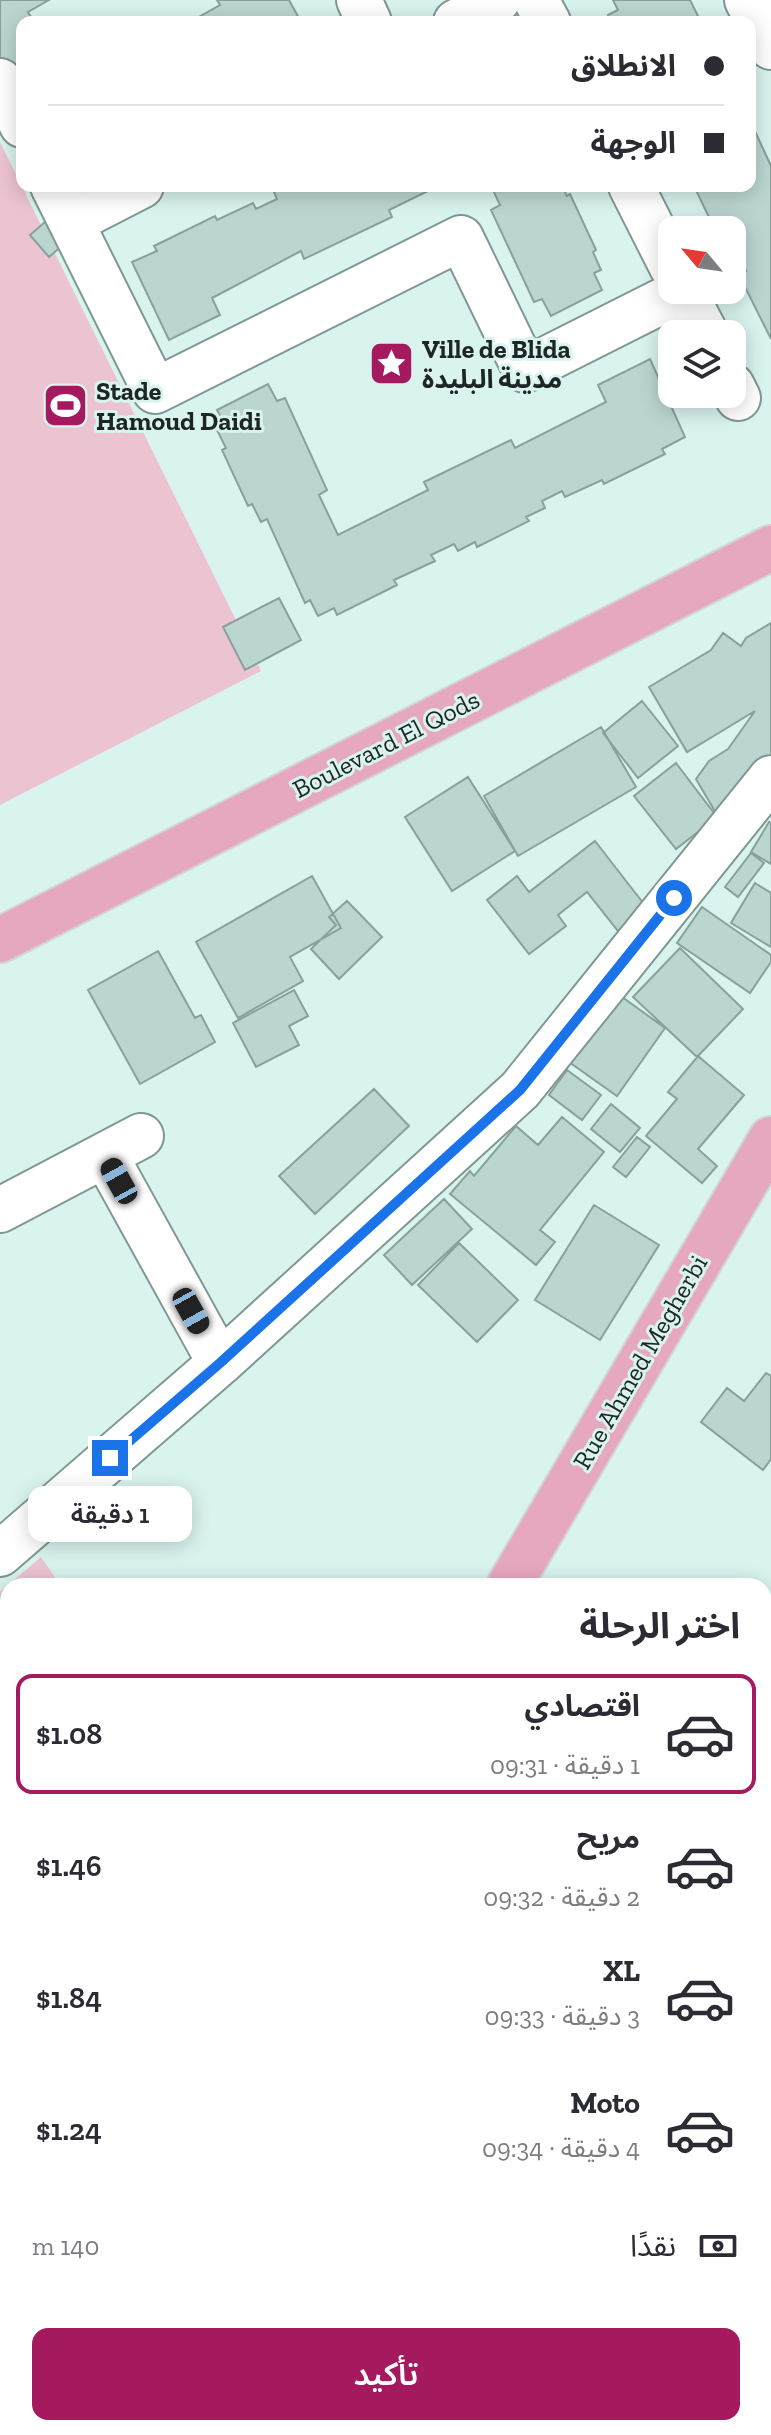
<!DOCTYPE html>
<html lang="ar">
<head>
<meta charset="utf-8">
<style>
	body { margin:0; font-family:"Zilla Slab","Noto Sans Arabic",serif; background:#f7f7f7; color:#2b2b33; direction:rtl; height:100vh; display:flex; flex-direction:column; font-size:30px; white-space:nowrap }
	* { box-sizing:border-box; margin:0 }
	p { font-size:26px; color:#7c7c81 }
	.icon { flex:none; width:44px; height:44px; fill:none; stroke:currentColor; stroke-width:2; stroke-linecap:round; stroke-linejoin:round }
	.map { position:relative; flex:1; overflow:hidden; direction:ltr }
	.drawer { position:absolute; left:0px; top:1578px; width:772px; height:858px; display:flex; flex-direction:column; background:#fff; border-radius:24px 24px 0 0; box-shadow:0 4px 20px #0003; direction:rtl }
	.drawer>* { flex:none }
	.hud { position:absolute; left:16px; top:16px; width:740px; height:176px; border-radius:16px; box-shadow:0 4px 20px #0003; direction:rtl; display:grid; align-content:center; height:176px; padding:0 32px; background:#fff }
	.needle { width:52px; rotate:299deg }
	.controls { position:absolute; left:658px; top:216px; display:grid; gap:16px }
	.controls a { display:grid; place-items:center; width:88px; height:88px; border-radius:16px; background:#fff; box-shadow:0 4px 20px #0003; font-size:40px }
	.end { position:absolute; width:36px; height:36px; margin:-18px; border:10px solid #1a73e8; background:#fff; box-shadow:0 0 0 4px #fff }
	.from { border-radius:50% }
	.bubble { position:absolute; height:56px; border-radius:16px; background:#fff; box-shadow:0 4px 20px #0003; font-size:26px; font-weight:600; line-height:56px; text-align:center; direction:rtl }
	.car { position:absolute; width:24px; height:48px; margin:-24px -12px; border-radius:10px; box-shadow:0 0 6px 2px #0007; background:linear-gradient(#222 24%,#8ab4d8 0 40%,#222 0 76%,#8ab4d8 0 86%,#222 0) }
	.hud b { display:flex; align-items:center; gap:28px; height:76px; font-size:30px }
	.hud b+b { border-top:2px solid #e1e1e2 }
	.hud i { width:20px; height:20px; background:#2b2b33 }
	ul { padding:0; list-style:none }
	li { display:flex; align-items:center; gap:24px; height:120px; margin:0 16px 12px; padding:0 16px; border:4px solid transparent; border-radius:16px }
	li div { flex:1 }
	li b { display:block; font-size:30px }
	li em { font-style:normal; font-weight:600 }
	li.current { border-color:#a5195f }
	li>.icon { width:72px; height:72px; stroke-width:1.5 }
	h2 { padding:0 32px; font-size:36px; line-height:96px }
	.pay { display:flex; align-items:center; gap:20px; height:88px; padding:0 32px; font-size:30px }
	.pay p { margin-inline-start:auto }
	.primary-button { display:flex; gap:16px; margin-top:auto; padding:16px 32px }
	.primary-button a { flex:1; height:92px; border-radius:16px; background:#a5195f; color:#fff; font-size:32px; font-weight:600; line-height:92px; text-align:center }
	.map>svg:first-child { display:block }
	.built { fill:#c7eae3 }
	.green { fill:#ecc3d0 }
	.building { fill:#bbd5d0; stroke:#88a19c; stroke-width:2 }
	.lines { fill:none; stroke-linecap:round; stroke-linejoin:round }
	.minor-casing { stroke:#809893; stroke-width:48 }
	.major-casing { stroke:#d2d4d3; stroke-width:48 }
	.minor { stroke:#fff; stroke-width:44 }
	.major { stroke:#e6a7c0; stroke-width:44 }
	.route { stroke:#1a73e8; stroke-width:10 }
	.labels { text-anchor:middle; dominant-baseline:central; stroke-width:6; stroke-linejoin:round; paint-order:stroke }
	.poi-label { font-size:26px; font-weight:bold; fill:#1d2625; stroke:#d9f3ee; text-anchor:start }
	.street-label { font-size:26px; fill:#1d2625; stroke:#d9f3ee }
</style>
</head>
<body>
<div class="map">
<svg width="771" height="2435" viewBox="0 0 771 2435">
	<rect width="100%" height="100%" fill="#d9f3ee"/>
	<path class="built" d="M329,2428H394L390,2435H342Z"/>
	<path class="green" d="M0,142L261,671L0,805Z
		M41,1557L61,1586H8V2267L0,2262V1592Z"/>
	<path class="building" d="M0,0H49L28,12L34,22H22V123L0,85Z
		M217,0H289L300,20L296,22H190L220,5Z
		M613,0H690L701,22H612L608,15L618,10Z
		M753,127L771,166V339L739,275L746,271L732,244V230H715L694,186H750V129Z
		M287,186H438L389,210L392,217L304,259L301,251L212,298L220,315L169,340L132,262L157,251L154,246L215,216L217,220L253,203L256,209L277,199L274,192Z
		M491,186H562L567,196L570,194L596,250L593,252L601,270L594,273L602,290L551,316L542,299L534,302L491,210L500,205Z
		M53,215L72,237L49,257L30,235Z
		M650,359L685,437L662,449L665,454L604,484L602,480L565,497L562,491L542,501L545,508L526,517L529,521L477,547L475,542L458,551L454,544L431,555L435,561L394,580L397,585L337,615L334,608L318,616L310,600L305,603L267,519L261,522L252,504L248,506L222,450L226,448L217,430L225,426L217,410L268,384L277,401L285,398L327,490L319,495L338,535L428,490L424,482L511,440L515,448L606,402L598,385Z
		M279,598L301,640L245,670L223,627Z
		M771,623V770L723,825L696,779L709,761L728,749L755,711L687,752L649,687L711,650L723,633L741,646L746,638Z
		M642,701L678,746L638,778L603,733Z
		M601,727L636,787L518,856L484,796Z
		M676,763L717,817L676,849L634,796Z
		M468,777L515,851L452,891L405,817Z
		M769,822L771,823V864L751,852Z
		M595,841L647,908L618,931L587,892L558,915L566,926L529,954L487,900L517,876L529,892Z
		M751,853L764,863L738,897L725,887Z
		M312,876L341,928L290,957L303,981L238,1018L196,942Z
		M755,883L771,893V947L731,923Z
		M347,901L382,937L339,979L311,949L336,925L329,917Z
		M702,907L771,955V962L750,993L677,943Z
		M680,948L743,1009L697,1057L633,997Z
		M158,951L195,1018L201,1015L215,1042L140,1084L88,990Z
		M294,990L308,1016L289,1026L299,1045L256,1067L233,1023Z
		M618,994L665,1028L617,1096L569,1062Z
		M698,1056L744,1095L698,1149L717,1166L702,1183L646,1136L677,1099L668,1092Z
		M567,1070L601,1095L582,1120L549,1095Z
		M374,1089L409,1126L315,1214L279,1176Z
		M611,1104L640,1128L620,1152L591,1129Z
		M562,1117L604,1152L540,1230L555,1242L536,1265L450,1194L470,1171L474,1176L516,1126L538,1145Z
		M637,1137L650,1147L626,1177L613,1167Z
		M444,1199L472,1229L412,1285L384,1255Z
		M594,1205L659,1245L600,1340L535,1300Z
		M459,1243L518,1300L477,1342L418,1285Z
		M766,1373L771,1376V1459L763,1470L701,1422L727,1388L744,1401Z
		M0,2271L8,2276V2325L0,2339Z
		M68,2428H163L176,2435H64Z
		M299,2428H339L341,2429L338,2435H304L297,2431Z
		M684,2428H719L731,2435H680Z"/>
	<g class="lines">
		<defs>
			<path id="minor" d="M359,0L369,22
				M536,0L548,22
				M747,0L771,47
				M456,22L498,0
				M0,81L22,125
				M53,186L155,391L461,238L525,370L684,290
				M631,186L672,267
				M71,222L141,186
				M683,290L706,334
				M732,386L738,398
				M105,1155L220,1363
				M0,1210L141,1136
				M0,1554L220,1363L520,1090L771,778
				M764,1884L771,1856
				M764,2309L771,2313
				M264,2428L276,2435"/>
			<path id="major" d="M0,940L771,548
				M509,1586L771,1139
				M11,2435L15,2428"/>
		</defs>
		<use href="#minor" class="minor-casing"/>
		<use href="#major" class="major-casing"/>
		<use href="#minor" class="minor"/>
		<use href="#major" class="major"/>
	</g>
	<g class="lines">
		<path class="route" d="M110,1458L220,1363L520,1090L674,898"/>
	</g>
	<defs>
		<symbol id="sight-square" viewBox="-11 -11 22 22"><rect x="-9" y="-9" width="18" height="18" rx="4" fill="#a5195f" stroke="#d9f3ee"/><path d="M0-6L1.8-2.2L6-1.7L2.9 1.2L3.7 5.4L0 3.3L-3.7 5.4L-2.9 1.2L-6-1.7L-1.8-2.2Z" fill="#fff"/></symbol>
		<symbol id="stadium-square" viewBox="-11 -11 22 22"><rect x="-9" y="-9" width="18" height="18" rx="4" fill="#a5195f" stroke="#d9f3ee"/><path d="M0-5a6.5 5 0 1 0 0 10a6.5 5 0 1 0 0-10ZM-3.5-1.8h7v3.6h-7Z" fill="#fff"/></symbol>
	</defs>
	<g fill-rule="evenodd">
		<use href="#sight-square" x="366" y="338" width="51" height="51"/>
		<use href="#stadium-square" x="40" y="380" width="51" height="51"/>
	</g>
	<g class="labels">
		<g class="poi-label">
			<text x="422" y="349">Ville de Blida<tspan x="422" dy="30">مدينة البليدة</tspan></text>
			<text x="96" y="391">Stade<tspan x="96" dy="30">Hamoud Daidi</tspan></text>
		</g>
		<g class="street-label">
			<text transform="translate(386 744) rotate(-27)">Boulevard El Qods</text>
			<text transform="translate(640 1362) rotate(-60)">Rue Ahmed Megherbi</text>
		</g>
	</g>
</svg>
<div class="controls">
<a><svg class="needle" viewBox="-14 -14 28 28"><path d="M0-13l5 13h-10z" fill="#e53935"/><path d="M0 13l5-13h-10z" fill="#7c7c81"/></svg></a>
<a><svg class="icon" aria-label="layers" viewBox="0 0 24 24"><path d="M12 4l9 5-9 5-9-5zM3 14l9 5 9-5"/></svg></a>
</div>
<i class="end from" style="left:674px;top:898px"></i>
<i class="end" style="left:110px;top:1458px"></i>
<div class="bubble" style="left:28px;top:1486px;width:164px">1 دقيقة</div>
<i class="car" style="left:119px;top:1181px;rotate:331deg"></i>
<i class="car" style="left:191px;top:1311px;rotate:151deg"></i>
<div class="hud">
<b><i class="from"></i>الانطلاق</b>
<b><i></i>الوجهة</b>
</div>
<section class="drawer">
<h2>اختر الرحلة</h2>
<ul>
<li class="current"><svg class="icon" aria-label="car" viewBox="0 0 24 24"><path d="M5 17H2v-5l4-1 3-4h7l3 4 3 1v5h-3M9 17h6M6 11h13"/><circle cx="7" cy="17" r="2"/><circle cx="17" cy="17" r="2"/></svg><div><b>اقتصادي</b><p>1 دقيقة · 09:31</p></div><em>$1.08</em></li>
<li><svg class="icon" aria-label="car" viewBox="0 0 24 24"><path d="M5 17H2v-5l4-1 3-4h7l3 4 3 1v5h-3M9 17h6M6 11h13"/><circle cx="7" cy="17" r="2"/><circle cx="17" cy="17" r="2"/></svg><div><b>مريح</b><p>2 دقيقة · 09:32</p></div><em>$1.46</em></li>
<li><svg class="icon" aria-label="car" viewBox="0 0 24 24"><path d="M5 17H2v-5l4-1 3-4h7l3 4 3 1v5h-3M9 17h6M6 11h13"/><circle cx="7" cy="17" r="2"/><circle cx="17" cy="17" r="2"/></svg><div><b>XL</b><p>3 دقيقة · 09:33</p></div><em>$1.84</em></li>
<li><svg class="icon" aria-label="car" viewBox="0 0 24 24"><path d="M5 17H2v-5l4-1 3-4h7l3 4 3 1v5h-3M9 17h6M6 11h13"/><circle cx="7" cy="17" r="2"/><circle cx="17" cy="17" r="2"/></svg><div><b>Moto</b><p>4 دقيقة · 09:34</p></div><em>$1.24</em></li>
</ul>
<div class="pay"><svg class="icon" aria-label="cash" viewBox="0 0 24 24"><path d="M3 7h18v10H3z"/><circle cx="12" cy="12" r="2"/></svg>نقدًا<p>140 m</p></div>
<div class="primary-button"><a>تأكيد</a></div>
</section>
</div>
</body>
</html>
